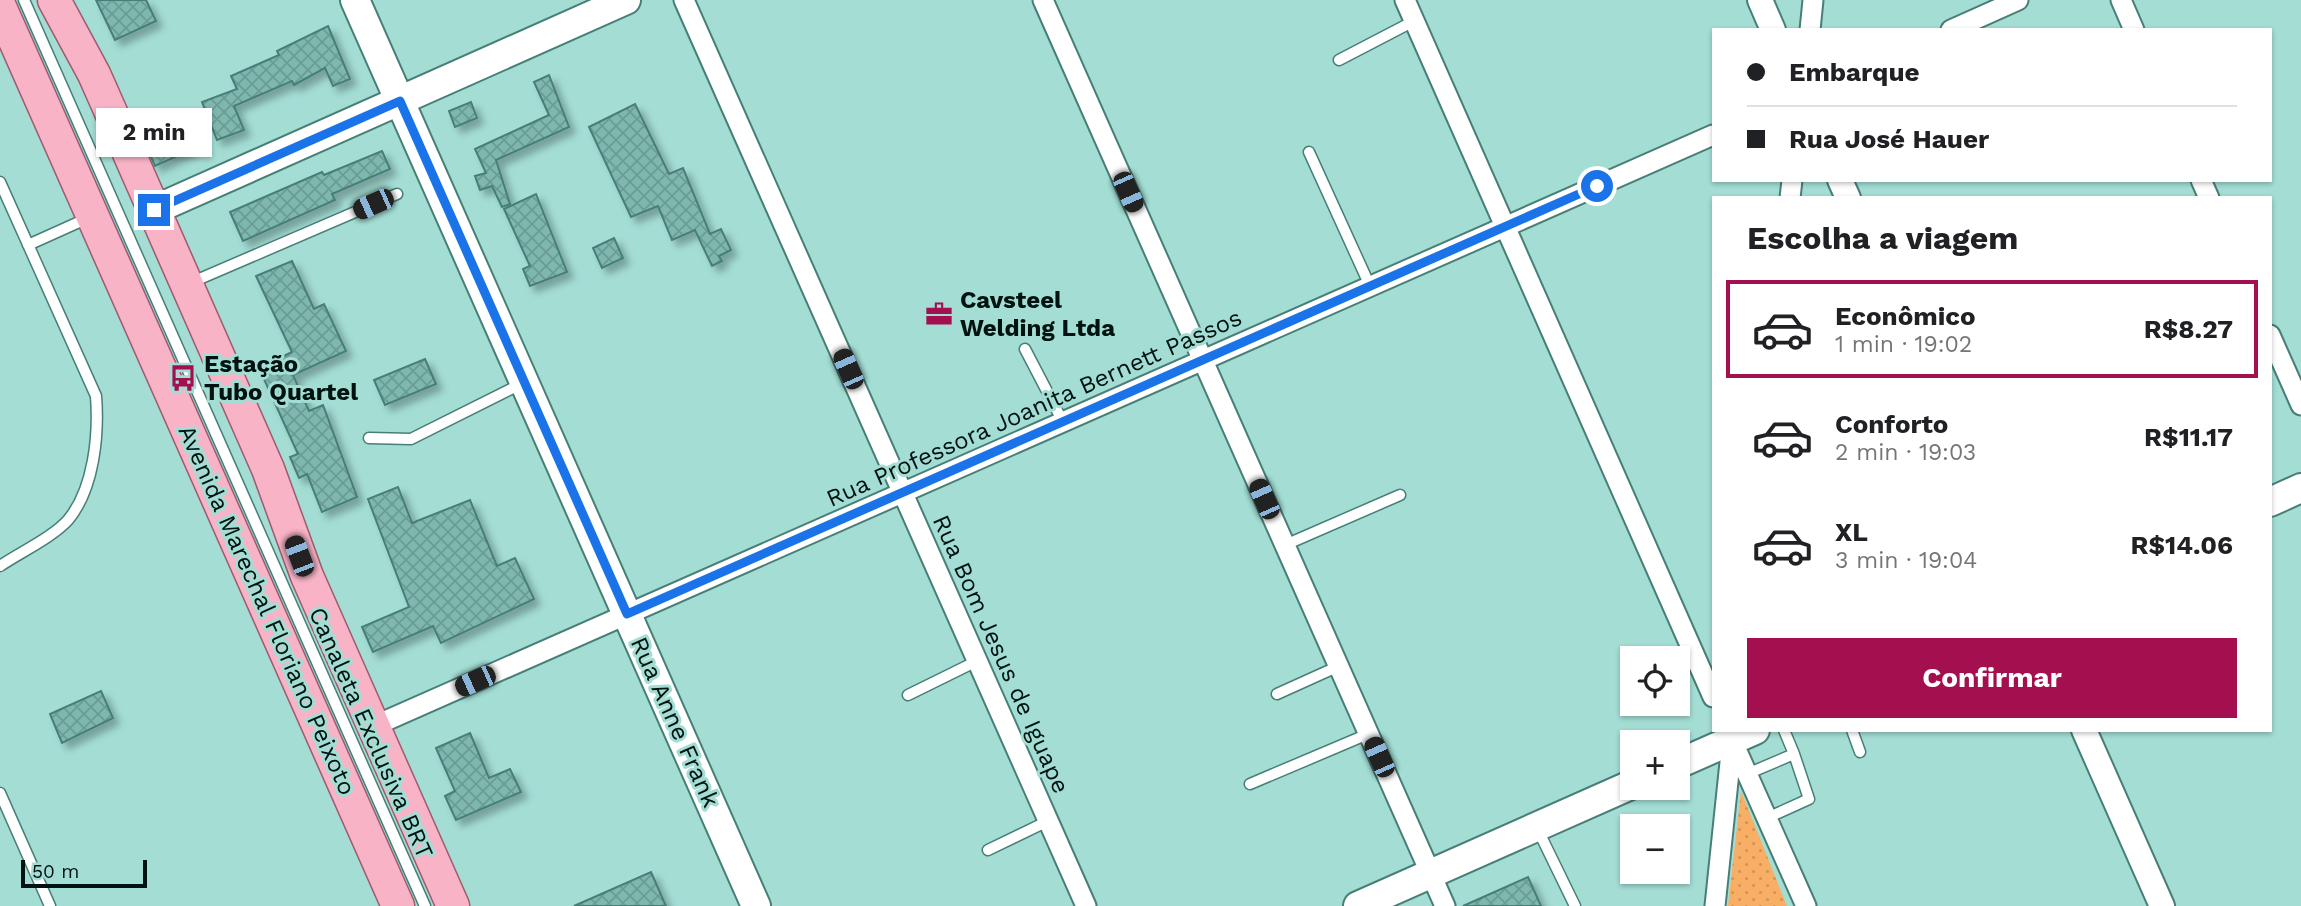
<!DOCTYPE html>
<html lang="pt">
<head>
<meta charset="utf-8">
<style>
	body { margin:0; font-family:"Work Sans",sans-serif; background:#f2f2f2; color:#202124; height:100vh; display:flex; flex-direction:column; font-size:26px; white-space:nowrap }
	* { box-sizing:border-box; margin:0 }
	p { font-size:23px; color:#757577 }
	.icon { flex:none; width:38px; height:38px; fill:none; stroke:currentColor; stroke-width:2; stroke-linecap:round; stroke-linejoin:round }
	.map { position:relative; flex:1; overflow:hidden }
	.side { position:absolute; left:1712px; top:196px; width:560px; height:536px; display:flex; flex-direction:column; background:#fff; border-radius:0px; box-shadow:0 2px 5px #0004 }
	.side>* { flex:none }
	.guide { position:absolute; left:1712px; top:28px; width:560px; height:154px; border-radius:0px; box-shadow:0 2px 5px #0004; display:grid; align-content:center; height:154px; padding:0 35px; background:#fff }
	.buttons { position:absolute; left:1620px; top:646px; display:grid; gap:14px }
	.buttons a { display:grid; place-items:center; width:70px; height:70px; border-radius:0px; background:#fff; box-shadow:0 2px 5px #0004; font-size:35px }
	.scale { position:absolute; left:21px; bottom:18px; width:126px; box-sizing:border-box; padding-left:7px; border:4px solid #001310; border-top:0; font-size:19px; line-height:24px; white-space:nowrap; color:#001310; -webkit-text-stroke:5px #a3ddd4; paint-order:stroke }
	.end { position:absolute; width:32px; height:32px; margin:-16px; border:9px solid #1a73e8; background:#fff; box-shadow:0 0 0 4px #fff }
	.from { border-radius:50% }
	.bubble { position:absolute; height:49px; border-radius:0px; background:#fff; box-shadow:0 2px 5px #0004; font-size:23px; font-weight:700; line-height:49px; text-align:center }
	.car { position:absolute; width:21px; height:42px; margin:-21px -10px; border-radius:9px; box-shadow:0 0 5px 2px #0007; background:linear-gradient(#222 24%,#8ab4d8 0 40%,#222 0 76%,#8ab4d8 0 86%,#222 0) }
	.guide b { display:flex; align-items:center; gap:24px; height:66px; font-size:26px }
	.guide b+b { border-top:2px solid #e0e0e0 }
	.guide i { width:18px; height:18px; background:#202124 }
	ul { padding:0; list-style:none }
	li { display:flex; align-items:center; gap:21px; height:98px; margin:0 14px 10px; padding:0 21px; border:4px solid transparent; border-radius:0px }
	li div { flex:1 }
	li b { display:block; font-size:26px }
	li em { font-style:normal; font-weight:700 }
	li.on { border-color:#a40f4f }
	li>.icon { width:63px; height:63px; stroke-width:1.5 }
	h2 { padding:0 35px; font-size:32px; line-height:84px }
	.button { display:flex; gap:14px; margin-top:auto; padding:14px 35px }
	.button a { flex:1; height:80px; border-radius:0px; background:#a40f4f; color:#fff; font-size:28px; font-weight:700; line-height:80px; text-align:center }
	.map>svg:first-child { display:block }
	.park { fill:url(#park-dots) }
	.building { fill:url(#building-cross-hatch); stroke:#477e76; stroke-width:2; filter:url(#shadow) }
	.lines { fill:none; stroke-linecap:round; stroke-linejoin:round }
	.service-casing { stroke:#477f77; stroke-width:13 }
	.minor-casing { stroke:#477f77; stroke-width:23 }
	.tertiary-casing { stroke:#477f77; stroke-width:28 }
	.secondary-casing { stroke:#477f77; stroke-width:32 }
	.primary-casing { stroke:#9f5a6e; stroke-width:35 }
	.service { stroke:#fff; stroke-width:10 }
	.minor { stroke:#fff; stroke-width:19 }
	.tertiary { stroke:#fff; stroke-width:24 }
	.secondary { stroke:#fff; stroke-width:28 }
	.primary { stroke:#f8b3c6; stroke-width:32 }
	.route { stroke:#1a73e8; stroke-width:9 }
	.labels { text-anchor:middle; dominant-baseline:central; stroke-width:6; stroke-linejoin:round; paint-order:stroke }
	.poi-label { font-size:24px; font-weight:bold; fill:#001310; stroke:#a3ddd4; text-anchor:start }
	.street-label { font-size:24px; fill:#001310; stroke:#a3ddd4 }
</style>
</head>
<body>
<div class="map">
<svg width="2301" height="906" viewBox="0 0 2301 906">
	<defs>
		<pattern id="park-dots" width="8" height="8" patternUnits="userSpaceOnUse" patternTransform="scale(1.75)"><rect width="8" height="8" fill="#f8ae65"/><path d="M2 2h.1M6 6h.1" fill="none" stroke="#d39557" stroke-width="1.8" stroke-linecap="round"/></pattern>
		<pattern id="building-cross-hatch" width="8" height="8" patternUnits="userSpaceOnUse" patternTransform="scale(1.75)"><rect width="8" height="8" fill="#7eb7ae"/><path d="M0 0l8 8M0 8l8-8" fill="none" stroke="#6b9c95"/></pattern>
		<filter id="shadow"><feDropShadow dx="6" dy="6" stdDeviation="3.5" flood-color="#0004"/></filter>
	</defs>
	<rect width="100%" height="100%" fill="#a3ddd4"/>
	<path class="park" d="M1741,791L1787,906H1728Z"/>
	<path class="building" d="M96,0H146L156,21L115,40Z
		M328,26L350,79L333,86L325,68L294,85L292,81L234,106L244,130L217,140L202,102L237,89L231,76L279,55L277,51Z
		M549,75L569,127L496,160L510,204L502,207L492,186L480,190L475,176L486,173L475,149L549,115L534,82Z
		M471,102L477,118L455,127L449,111Z
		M635,104L669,174L683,168L710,234L721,229L731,250L719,256L722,261L712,266L695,230L672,240L658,206L631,217L589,127Z
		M182,124L193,149L155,166L144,141Z
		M382,151L390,169L332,194L335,200L243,241L230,212L322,172L324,175Z
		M536,194L567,272L530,286L523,269L530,266L504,209Z
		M614,238L623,258L602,268L593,248Z
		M292,261L314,309L324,304L346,351L293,375L309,411L323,405L357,497L322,512L307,474L299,478L290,457L298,454L259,368L292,352L256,276Z
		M425,359L436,384L385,405L374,380Z
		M398,487L412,523L470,500L497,566L515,558L534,599L441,643L433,626L373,652L362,627L409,607L368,499Z
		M101,691L113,718L62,743L50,714Z
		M470,733L489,778L510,769L521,792L456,820L445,796L455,791L436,748Z
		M651,872L666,906H574Z
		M1528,877L1541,906H1463Z"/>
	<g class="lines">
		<defs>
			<path id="service" d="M24,0L425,906
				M1339,60L1414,21
				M1309,152L1370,286
				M0,182L96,396C99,435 94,489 68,520C53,537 19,553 0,566
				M28,245L88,218
				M190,283L397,194
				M1025,349L1063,422
				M369,438L411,439L523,383
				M1285,545L1400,495
				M1277,694L1339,666
				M908,695L977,661
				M1852,730L1860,752
				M1747,774L1794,754L1784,730
				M1250,784L1368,734
				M0,793L50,906
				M1767,818L1809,799L1794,754
				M1537,828L1575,906
				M988,850L1048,821"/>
			<path id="minor" d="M684,0L1086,906
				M1043,0L1445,906
				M1405,0L1713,697
				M2121,0L2134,30
				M1810,30L1813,0
				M1951,30L2018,0
				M2201,180L2209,198
				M1790,198L1792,180
				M2270,335L2301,405
				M374,726L1713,135
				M1728,731L1806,906
				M1715,906L1732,743"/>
			<path id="tertiary" d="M1760,0L1773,30
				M1840,180L1848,198
				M2084,730L2162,906"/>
			<path id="secondary" d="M355,0L756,906
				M154,210L626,0
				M2270,502L2301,488
				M1678,764L1755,730
				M1358,906L1633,784"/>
			<path id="primary" d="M54,0L94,74L117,126L268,469L307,576L453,906
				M0,7L398,906"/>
		</defs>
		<use href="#service" class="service-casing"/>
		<use href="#minor" class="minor-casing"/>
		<use href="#tertiary" class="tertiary-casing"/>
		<use href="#secondary" class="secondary-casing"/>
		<use href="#primary" class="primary-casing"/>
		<use href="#service" class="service"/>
		<use href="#minor" class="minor"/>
		<use href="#tertiary" class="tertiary"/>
		<use href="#secondary" class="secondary"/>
		<use href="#primary" class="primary"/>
	</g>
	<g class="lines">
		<path class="route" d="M154,210L400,101L627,614L1597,186"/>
	</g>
	<defs>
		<symbol id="office-bare" viewBox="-9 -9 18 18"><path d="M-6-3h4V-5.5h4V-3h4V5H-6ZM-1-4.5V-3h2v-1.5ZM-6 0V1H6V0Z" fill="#a40f4f" stroke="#a3ddd4" stroke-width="2.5" paint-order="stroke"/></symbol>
		<symbol id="bus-bare" viewBox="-9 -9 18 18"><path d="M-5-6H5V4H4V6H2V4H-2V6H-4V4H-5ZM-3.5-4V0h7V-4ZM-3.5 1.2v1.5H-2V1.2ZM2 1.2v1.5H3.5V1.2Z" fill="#a40f4f" stroke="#a3ddd4" stroke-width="2.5" paint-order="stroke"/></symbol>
	</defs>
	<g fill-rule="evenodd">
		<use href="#office-bare" x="920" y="295" width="38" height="38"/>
		<use href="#bus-bare" x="164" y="359" width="38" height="38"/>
	</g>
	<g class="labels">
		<g class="poi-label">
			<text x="960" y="300">Cavsteel<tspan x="960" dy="28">Welding Ltda</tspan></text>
			<text x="204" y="364">Estação<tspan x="204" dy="28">Tubo Quartel</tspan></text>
		</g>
		<g class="street-label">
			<text transform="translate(1034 408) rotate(-24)">Rua Professora Joanita Bernett Passos</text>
			<text transform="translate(267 610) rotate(66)">Avenida Marechal Floriano Peixoto</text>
			<text transform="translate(1001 654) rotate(66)">Rua Bom Jesus de Iguape</text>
			<text transform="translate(675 722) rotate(66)">Rua Anne Frank</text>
			<text transform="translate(371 733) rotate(66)">Canaleta Exclusiva BRT</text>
		</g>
	</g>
</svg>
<div class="buttons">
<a><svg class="icon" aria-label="locate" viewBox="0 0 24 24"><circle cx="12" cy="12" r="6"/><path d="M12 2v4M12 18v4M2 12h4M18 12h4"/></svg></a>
<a>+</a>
<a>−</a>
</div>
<div class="scale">50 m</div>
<i class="end from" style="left:1597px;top:186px"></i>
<i class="end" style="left:154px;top:210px"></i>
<div class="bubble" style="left:96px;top:108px;width:116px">2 min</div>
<i class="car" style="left:1128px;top:192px;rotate:156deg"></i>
<i class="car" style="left:373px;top:204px;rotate:246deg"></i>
<i class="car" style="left:848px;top:369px;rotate:336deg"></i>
<i class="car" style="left:1264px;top:499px;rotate:336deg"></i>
<i class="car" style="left:299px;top:556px;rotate:339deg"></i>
<i class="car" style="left:475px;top:681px;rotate:246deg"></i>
<i class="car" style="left:1379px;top:757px;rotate:336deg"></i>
<div class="guide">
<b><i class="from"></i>Embarque</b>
<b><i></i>Rua José Hauer</b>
</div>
<section class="side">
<h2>Escolha a viagem</h2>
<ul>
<li class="on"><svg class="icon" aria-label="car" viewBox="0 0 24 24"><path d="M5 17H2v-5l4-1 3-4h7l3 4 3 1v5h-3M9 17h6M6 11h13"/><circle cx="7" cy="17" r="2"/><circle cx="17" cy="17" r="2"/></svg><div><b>Econômico</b><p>1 min · 19:02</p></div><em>R$8.27</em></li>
<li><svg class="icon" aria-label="car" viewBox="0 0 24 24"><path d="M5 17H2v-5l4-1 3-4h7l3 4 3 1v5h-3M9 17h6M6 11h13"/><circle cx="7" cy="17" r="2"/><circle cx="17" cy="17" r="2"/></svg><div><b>Conforto</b><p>2 min · 19:03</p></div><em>R$11.17</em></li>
<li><svg class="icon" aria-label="car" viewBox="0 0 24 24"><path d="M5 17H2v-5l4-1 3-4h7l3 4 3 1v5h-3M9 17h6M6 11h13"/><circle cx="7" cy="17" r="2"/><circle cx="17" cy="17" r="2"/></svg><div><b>XL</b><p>3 min · 19:04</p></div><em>R$14.06</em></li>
</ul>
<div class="button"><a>Confirmar</a></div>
</section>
</div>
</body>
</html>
